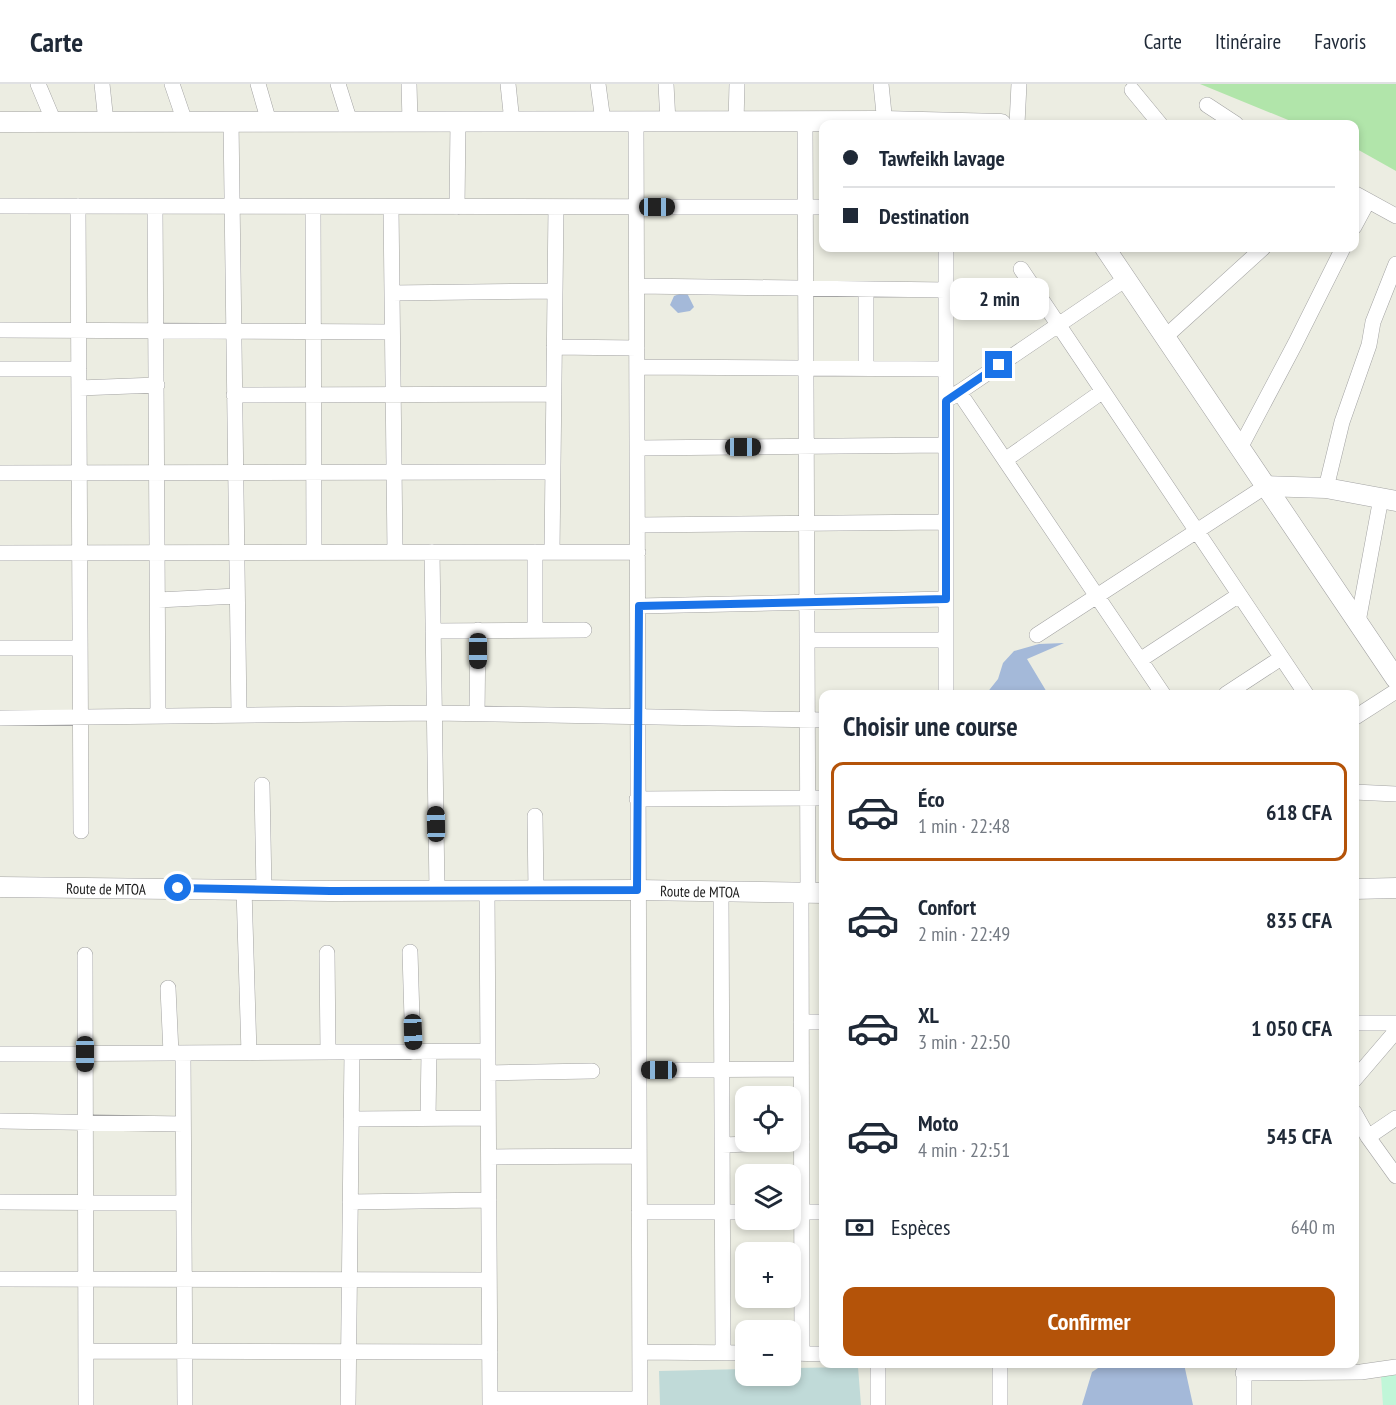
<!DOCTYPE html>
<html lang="fr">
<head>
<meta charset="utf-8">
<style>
	body { margin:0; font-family:"PT Sans Narrow",sans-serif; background:#f2f2f3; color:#1f2937; height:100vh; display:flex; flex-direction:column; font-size:22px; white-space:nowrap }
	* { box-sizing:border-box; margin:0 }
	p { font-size:20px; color:#747a83 }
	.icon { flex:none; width:33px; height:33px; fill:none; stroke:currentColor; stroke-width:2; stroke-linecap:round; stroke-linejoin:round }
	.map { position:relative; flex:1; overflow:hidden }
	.side { position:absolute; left:819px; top:606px; width:540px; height:678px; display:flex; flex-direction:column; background:#fff; border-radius:12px; box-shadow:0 3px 9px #0003 }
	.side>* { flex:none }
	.banner { position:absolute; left:819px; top:36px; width:540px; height:132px; border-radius:12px; box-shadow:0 3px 9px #0003; display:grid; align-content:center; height:132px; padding:0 24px; background:#fff }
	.tools { position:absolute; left:735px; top:1002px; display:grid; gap:12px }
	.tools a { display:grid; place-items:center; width:66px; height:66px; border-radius:12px; background:#fff; box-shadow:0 3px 9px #0003; font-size:30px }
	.end { position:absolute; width:27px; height:27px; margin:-14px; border:8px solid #1a73e8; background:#fff; box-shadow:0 0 0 3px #fff }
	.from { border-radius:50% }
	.bubble { position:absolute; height:42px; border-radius:12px; background:#fff; box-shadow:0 3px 9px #0003; font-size:20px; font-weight:600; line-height:42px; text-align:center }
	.car { position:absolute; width:18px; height:36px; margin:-18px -9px; border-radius:8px; box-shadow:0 0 4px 2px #0007; background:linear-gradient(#222 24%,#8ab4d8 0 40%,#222 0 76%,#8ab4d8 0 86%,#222 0) }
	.banner b { display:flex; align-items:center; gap:21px; height:57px; font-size:22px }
	.banner b+b { border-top:2px solid #e0e1e3 }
	.banner i { width:15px; height:15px; background:#1f2937 }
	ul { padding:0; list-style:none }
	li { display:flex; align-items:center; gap:18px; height:99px; margin:0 12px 9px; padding:0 12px; border:3px solid transparent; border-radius:12px }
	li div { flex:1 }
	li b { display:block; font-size:22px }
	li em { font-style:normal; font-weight:600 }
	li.selected { border-color:#b45309 }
	li>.icon { width:54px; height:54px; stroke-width:1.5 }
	h2 { padding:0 24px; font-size:27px; line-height:72px }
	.pay { display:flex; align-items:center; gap:15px; height:66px; padding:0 24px; font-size:22px }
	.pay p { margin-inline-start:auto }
	.action { display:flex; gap:12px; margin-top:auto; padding:12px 24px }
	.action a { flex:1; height:69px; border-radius:12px; background:#b45309; color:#fff; font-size:24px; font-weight:600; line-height:69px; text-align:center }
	header { display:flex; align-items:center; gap:36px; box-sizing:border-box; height:84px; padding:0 30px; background:#fff; border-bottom:2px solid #e0e1e3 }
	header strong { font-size:28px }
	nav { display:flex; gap:33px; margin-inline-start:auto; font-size:21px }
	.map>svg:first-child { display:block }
	.grass { fill:#b1e5aa }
	.wetland { fill:#c0dad8 }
	.park { fill:#c0f6d8 }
	.water { fill:#a4b9d9 }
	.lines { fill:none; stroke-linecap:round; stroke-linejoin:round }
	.minor-casing { stroke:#a3a3a3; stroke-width:16 }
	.tertiary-casing { stroke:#a3a3a3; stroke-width:21 }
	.minor { stroke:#fff; stroke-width:15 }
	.tertiary { stroke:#fff; stroke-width:20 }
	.route { stroke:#1a73e8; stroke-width:8 }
	.labels { text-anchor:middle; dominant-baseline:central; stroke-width:4.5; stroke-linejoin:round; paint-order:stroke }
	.street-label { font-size:15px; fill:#1c1c1c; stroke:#fff }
</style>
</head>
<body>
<header>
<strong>Carte</strong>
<nav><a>Carte</a><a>Itinéraire</a><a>Favoris</a></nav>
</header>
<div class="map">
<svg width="1396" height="1321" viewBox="0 0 1396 1321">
	<rect width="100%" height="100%" fill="#ecede2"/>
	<path class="grass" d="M1200,0H1396V87L1355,64L1354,40H1298Z"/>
	<path class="wetland" d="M858,1283L861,1321H660L659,1287L745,1285L746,1292H790L791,1284Z"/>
	<path class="park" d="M1396,1288V1321H1383L1381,1292Z"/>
	<path class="water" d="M682,209H687L694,223L690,227L678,229L670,221L674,212Z
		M1064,559L1027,575L1048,610H986L998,595L1003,579L1014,567L1039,560Z
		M1104,1280H1184L1193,1321H1082L1092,1288Z"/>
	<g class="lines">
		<defs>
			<path id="minor" d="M38,0L54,38
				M102,0L106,38
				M172,0L185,38
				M258,0L269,38
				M338,0L350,38
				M409,0L410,37
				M508,0L512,38
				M598,0L603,37
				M666,0L668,38
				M881,0L885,40
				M1132,6L1160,40
				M1207,21L1236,40
				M231,37L239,631
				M636,38L640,1321
				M736,38L737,0
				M805,38L808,809
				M1017,40L1019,0
				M1354,109L1396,132
				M0,122L824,123
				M78,122L81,747
				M155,123L158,632
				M313,123L314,468
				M391,123L395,468
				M457,123L458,38
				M1354,143L1368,117
				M1021,185L1306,610
				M637,202L946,206
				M866,205V284
				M392,209L555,207
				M0,246L392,248
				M1164,254L1263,164
				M554,263L637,264
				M637,283L946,285
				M0,285H79
				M79,304L157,301
				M959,308L1163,610
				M234,311L554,310
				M952,313L1126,195
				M638,364L946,361
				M1240,364L1295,260L1343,164
				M1005,376L1103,307
				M0,389L553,388
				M1326,404L1342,338L1369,261L1373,238L1396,180
				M638,441L946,438
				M432,468L437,807
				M535,468V545
				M552,468L556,123
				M0,469L638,468
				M158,516L237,512
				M639,522L946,515
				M1358,538L1381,414
				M433,547L584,546
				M1037,551L1266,402
				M807,556H946
				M0,564H80
				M1140,576L1239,511
				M946,610V164
				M1226,610L1281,574
				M477,630L478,546
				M0,634L434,629L824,636
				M1354,634L1396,607
				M262,701L264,806
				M1354,708L1396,710
				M637,715L824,714
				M535,732L536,807
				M244,805L249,969
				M487,806L490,1321
				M721,808L723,1269
				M801,809L802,1270
				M410,868L413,968
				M327,869L328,968
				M85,871L86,1321
				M168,904L171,969
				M801,938H824
				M1354,939H1396
				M183,969L185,1321
				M0,970L488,967
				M639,986L801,985
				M488,989L592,987
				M1354,996L1396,947
				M1354,1028L1368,1053L1396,1092
				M428,1034L429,968
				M351,1035L488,1034
				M0,1037L183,1040
				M1368,1053L1396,1034
				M722,1061L802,1058
				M489,1073L639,1072
				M0,1118L184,1119
				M350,1118L489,1116
				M639,1128H746
				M790,1128H824
				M0,1195L489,1196
				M86,1267L490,1268
				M640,1268L746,1269
				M790,1269L824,1270
				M878,1280V1321
				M1000,1280V1321
				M1243,1289L1361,1288L1396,1283
				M490,1315H640
				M348,1321L352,968
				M1244,1321V1280"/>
			<g id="tertiary">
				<path d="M0,38L884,37L1001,40"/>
				<path d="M1105,164L1396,595"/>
				<path d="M1266,402L1326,404L1396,417"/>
				<path id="s1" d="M0,803L330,807L637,806L824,809"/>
				<path d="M1354,805L1396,804"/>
			</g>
		</defs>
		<use href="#minor" class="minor-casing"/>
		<use href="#tertiary" class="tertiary-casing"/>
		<use href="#minor" class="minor"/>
		<use href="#tertiary" class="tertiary"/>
	</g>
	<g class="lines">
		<path class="route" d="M178,804L330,807L637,806L639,522L946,515V317L999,281"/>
	</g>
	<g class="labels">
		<g class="street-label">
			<text stroke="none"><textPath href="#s1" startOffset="106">Route de MTOA</textPath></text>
			<text stroke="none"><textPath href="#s1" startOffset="700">Route de MTOA</textPath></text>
		</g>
	</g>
</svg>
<div class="tools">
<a><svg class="icon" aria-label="locate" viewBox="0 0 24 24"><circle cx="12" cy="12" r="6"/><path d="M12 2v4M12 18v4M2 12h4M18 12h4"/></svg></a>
<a><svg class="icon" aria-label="layers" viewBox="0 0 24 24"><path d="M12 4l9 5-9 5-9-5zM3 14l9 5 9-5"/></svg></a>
<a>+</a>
<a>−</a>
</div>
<i class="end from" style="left:178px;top:804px"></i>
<i class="end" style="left:999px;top:281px"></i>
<div class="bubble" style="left:950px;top:194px;width:99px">2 min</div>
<i class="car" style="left:657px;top:123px;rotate:90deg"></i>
<i class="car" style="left:743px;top:363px;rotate:90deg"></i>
<i class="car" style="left:478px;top:567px;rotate:180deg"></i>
<i class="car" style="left:436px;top:740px;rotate:359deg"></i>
<i class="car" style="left:413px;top:948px;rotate:178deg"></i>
<i class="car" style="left:85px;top:970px;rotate:180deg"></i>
<i class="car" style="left:659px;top:986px;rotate:270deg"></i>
<div class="banner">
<b><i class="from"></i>Tawfeikh lavage</b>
<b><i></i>Destination</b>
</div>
<section class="side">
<h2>Choisir une course</h2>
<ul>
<li class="selected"><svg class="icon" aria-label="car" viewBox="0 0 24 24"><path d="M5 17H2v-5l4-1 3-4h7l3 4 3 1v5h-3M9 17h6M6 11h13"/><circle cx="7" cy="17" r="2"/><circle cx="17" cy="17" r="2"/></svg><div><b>Éco</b><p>1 min · 22:48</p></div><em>618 CFA</em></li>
<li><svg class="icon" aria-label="car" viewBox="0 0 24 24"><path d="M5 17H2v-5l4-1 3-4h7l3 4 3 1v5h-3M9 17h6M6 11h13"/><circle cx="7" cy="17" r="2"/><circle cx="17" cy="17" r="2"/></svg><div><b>Confort</b><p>2 min · 22:49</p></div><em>835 CFA</em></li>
<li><svg class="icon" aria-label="car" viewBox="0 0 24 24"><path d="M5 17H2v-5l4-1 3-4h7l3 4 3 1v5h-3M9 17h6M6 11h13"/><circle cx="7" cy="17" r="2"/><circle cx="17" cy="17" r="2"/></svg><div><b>XL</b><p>3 min · 22:50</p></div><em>1 050 CFA</em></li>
<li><svg class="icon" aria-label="car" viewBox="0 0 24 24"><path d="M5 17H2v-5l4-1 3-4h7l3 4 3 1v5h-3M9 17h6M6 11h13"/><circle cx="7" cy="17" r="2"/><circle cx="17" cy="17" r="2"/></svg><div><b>Moto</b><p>4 min · 22:51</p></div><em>545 CFA</em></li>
</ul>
<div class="pay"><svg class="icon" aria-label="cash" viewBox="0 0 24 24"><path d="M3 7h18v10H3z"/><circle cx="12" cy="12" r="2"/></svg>Espèces<p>640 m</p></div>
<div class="action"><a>Confirmer</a></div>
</section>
</div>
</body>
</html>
